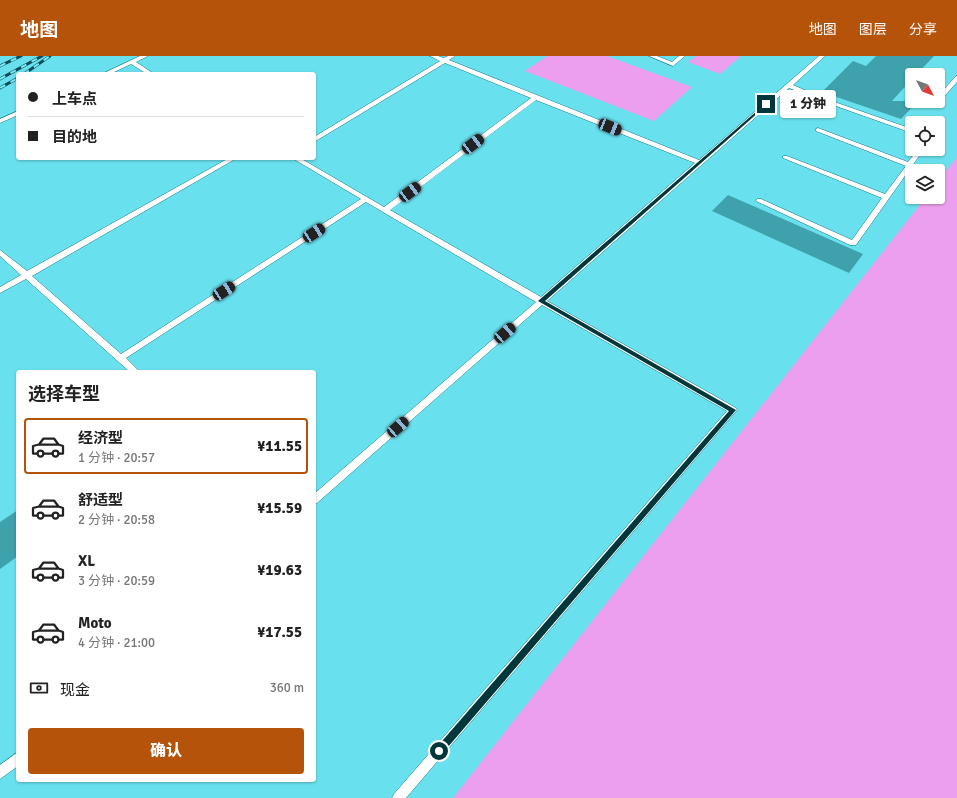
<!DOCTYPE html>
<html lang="zh">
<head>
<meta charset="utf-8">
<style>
	body { margin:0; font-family:Signika,"Noto Sans SC",sans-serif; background:#f2f2f2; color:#222; height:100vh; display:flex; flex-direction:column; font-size:15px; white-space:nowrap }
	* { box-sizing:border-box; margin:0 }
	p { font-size:13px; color:#767676 }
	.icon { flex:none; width:22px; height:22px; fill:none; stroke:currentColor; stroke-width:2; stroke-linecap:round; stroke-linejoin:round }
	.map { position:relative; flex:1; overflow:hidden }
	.details { position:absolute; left:16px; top:314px; width:300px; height:412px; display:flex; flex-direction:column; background:#fff; border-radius:4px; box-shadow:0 1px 3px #0004 }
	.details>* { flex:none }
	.guide { position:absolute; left:16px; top:16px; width:300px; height:88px; border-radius:4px; box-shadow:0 1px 3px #0004; display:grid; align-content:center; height:88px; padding:0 12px; background:#fff }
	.needle { width:26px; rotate:131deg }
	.controls { position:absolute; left:905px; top:12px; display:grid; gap:8px }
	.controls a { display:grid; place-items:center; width:40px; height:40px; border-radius:4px; background:#fff; box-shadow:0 1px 3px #0004; font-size:20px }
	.end { position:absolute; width:18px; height:18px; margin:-9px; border:5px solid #00373d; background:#fff; box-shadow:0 0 0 2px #fff }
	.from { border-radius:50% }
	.bubble { position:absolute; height:28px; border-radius:4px; background:#fff; box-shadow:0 1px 3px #0004; font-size:13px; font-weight:800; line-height:28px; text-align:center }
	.car { position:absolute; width:12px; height:24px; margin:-12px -6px; border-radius:5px; box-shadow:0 0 3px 1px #0007; background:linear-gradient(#222 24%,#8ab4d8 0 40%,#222 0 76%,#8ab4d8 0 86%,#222 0) }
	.guide b { display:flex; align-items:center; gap:14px; height:38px; font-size:15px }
	.guide b+b { border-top:1px solid #e0e0e0 }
	.guide i { width:10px; height:10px; background:#222 }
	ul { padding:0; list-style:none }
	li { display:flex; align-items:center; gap:12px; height:56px; margin:0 8px 6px; padding:0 4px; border:2px solid transparent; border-radius:4px }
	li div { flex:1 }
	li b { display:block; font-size:15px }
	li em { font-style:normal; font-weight:800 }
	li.selected { border-color:#b45309 }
	li>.icon { width:36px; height:36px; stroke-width:1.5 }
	h2 { padding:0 12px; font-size:18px; line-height:48px }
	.pay { display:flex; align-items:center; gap:10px; height:44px; padding:0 12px; font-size:15px }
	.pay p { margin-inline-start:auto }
	.cta { display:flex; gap:8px; margin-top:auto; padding:8px 12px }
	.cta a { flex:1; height:46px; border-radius:4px; background:#b45309; color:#fff; font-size:16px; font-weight:800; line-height:46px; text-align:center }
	header { display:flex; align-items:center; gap:24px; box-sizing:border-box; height:56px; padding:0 20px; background:#b45309; color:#fff }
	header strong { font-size:19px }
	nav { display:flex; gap:22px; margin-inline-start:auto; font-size:14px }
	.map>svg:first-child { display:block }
	.green { fill:#ec9eef }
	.building { fill:#3ea1ac }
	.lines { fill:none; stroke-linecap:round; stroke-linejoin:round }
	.service-casing { stroke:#127a84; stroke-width:1 }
	.service { fill:#fff; fill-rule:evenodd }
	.rail-casing { stroke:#0e4d55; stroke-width:3 }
	.rail { stroke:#77edfb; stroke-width:2; stroke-dasharray:6; stroke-linecap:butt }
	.route { fill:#00373d }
</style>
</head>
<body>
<header>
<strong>地图</strong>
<nav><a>地图</a><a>图层</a><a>分享</a></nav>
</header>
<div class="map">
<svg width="957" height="742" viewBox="0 0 957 742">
	<rect width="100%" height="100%" fill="#69e0ee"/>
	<path class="green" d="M547,0H607L692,31L654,65L525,15Z
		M696,0H741L720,18L688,6Z
		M957,101V742H453L926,141H938V125Z"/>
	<path class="building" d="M876,0H934L916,19H912V23L892,45H918L901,63L822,36L853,5L866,10Z
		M728,139L863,198L849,217L712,155Z
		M18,454V500L0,513V466Z"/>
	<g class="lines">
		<defs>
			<path id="service" d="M140,0H148L136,6L154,18H147L131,8L110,18H102Z
				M430,0H438L444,2L448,0H455L449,4L699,104L819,0H825L793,29L823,42L912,73V77L819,44L789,32L547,245L736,352L737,354L406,742H392L394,738L727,355L542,249L317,447L314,448V438L536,246L366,146L126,302L140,316H130L26,223L0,237V231L21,219L0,200V194L27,215L229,102H237L32,220L121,298L361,143L292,102H300L384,151L531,42L445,7L314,86V81L440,5ZM536,44L695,107L541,241L390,154Z
				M649,0H657L672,6L679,0H685L673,10Z
				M957,20V26L940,45H936H938V40L955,21Z
				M18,55V59L0,67V63Z
				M818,72L908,106L918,93H924L856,189H850L756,145L757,143H761L852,184L882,142L783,102V100H787L885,138L906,110L816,75V73Z
				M18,696V710L0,723V709Z"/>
		</defs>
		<use href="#service" class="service-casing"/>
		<use href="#service" class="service"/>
		<defs>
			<path id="rail" d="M0,10L21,0
				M24,18L50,0
				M0,23L42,0
				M0,32L18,22"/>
		</defs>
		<use href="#rail" class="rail-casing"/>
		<use href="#rail" class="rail"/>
	</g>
	<path class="route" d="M765,48H768L545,245L736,354L442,698L439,699L436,698L435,695L436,692L729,355L538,245Z"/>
</svg>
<div class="controls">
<a><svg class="needle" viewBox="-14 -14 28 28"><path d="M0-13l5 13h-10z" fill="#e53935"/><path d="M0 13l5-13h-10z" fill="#767676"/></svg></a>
<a><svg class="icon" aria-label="locate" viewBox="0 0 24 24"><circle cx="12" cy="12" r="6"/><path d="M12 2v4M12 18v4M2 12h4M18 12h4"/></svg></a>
<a><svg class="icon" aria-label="layers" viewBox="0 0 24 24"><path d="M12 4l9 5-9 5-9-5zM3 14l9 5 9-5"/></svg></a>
</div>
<i class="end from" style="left:439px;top:695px"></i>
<i class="end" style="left:766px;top:48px"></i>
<div class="bubble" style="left:780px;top:34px;width:56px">1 分钟</div>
<i class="car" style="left:610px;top:71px;rotate:112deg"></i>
<i class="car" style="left:473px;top:88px;rotate:53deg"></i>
<i class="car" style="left:410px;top:136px;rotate:53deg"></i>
<i class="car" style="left:314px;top:177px;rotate:57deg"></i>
<i class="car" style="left:224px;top:235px;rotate:57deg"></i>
<i class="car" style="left:505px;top:277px;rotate:49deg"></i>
<i class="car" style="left:398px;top:371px;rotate:49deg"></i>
<div class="guide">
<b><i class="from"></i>上车点</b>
<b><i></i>目的地</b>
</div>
<section class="details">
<h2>选择车型</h2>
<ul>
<li class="selected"><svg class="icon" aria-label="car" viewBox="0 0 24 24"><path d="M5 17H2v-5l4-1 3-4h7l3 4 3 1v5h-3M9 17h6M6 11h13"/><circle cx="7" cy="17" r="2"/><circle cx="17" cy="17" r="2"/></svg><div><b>经济型</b><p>1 分钟 · 20:57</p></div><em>¥11.55</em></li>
<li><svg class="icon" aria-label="car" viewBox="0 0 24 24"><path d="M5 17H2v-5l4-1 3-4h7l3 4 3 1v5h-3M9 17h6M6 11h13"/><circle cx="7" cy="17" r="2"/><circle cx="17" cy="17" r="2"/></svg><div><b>舒适型</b><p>2 分钟 · 20:58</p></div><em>¥15.59</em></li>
<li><svg class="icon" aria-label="car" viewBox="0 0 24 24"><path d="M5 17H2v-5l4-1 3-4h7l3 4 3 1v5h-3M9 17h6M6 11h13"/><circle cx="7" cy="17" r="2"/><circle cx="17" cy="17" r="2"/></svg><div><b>XL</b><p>3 分钟 · 20:59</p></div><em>¥19.63</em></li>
<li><svg class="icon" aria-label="car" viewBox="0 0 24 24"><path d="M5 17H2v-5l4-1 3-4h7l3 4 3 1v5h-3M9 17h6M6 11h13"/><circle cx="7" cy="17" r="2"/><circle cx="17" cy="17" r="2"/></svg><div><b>Moto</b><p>4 分钟 · 21:00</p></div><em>¥17.55</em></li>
</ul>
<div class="pay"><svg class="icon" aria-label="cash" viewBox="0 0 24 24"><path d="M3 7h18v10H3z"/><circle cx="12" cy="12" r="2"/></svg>现金<p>360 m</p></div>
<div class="cta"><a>确认</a></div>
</section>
</div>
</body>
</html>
